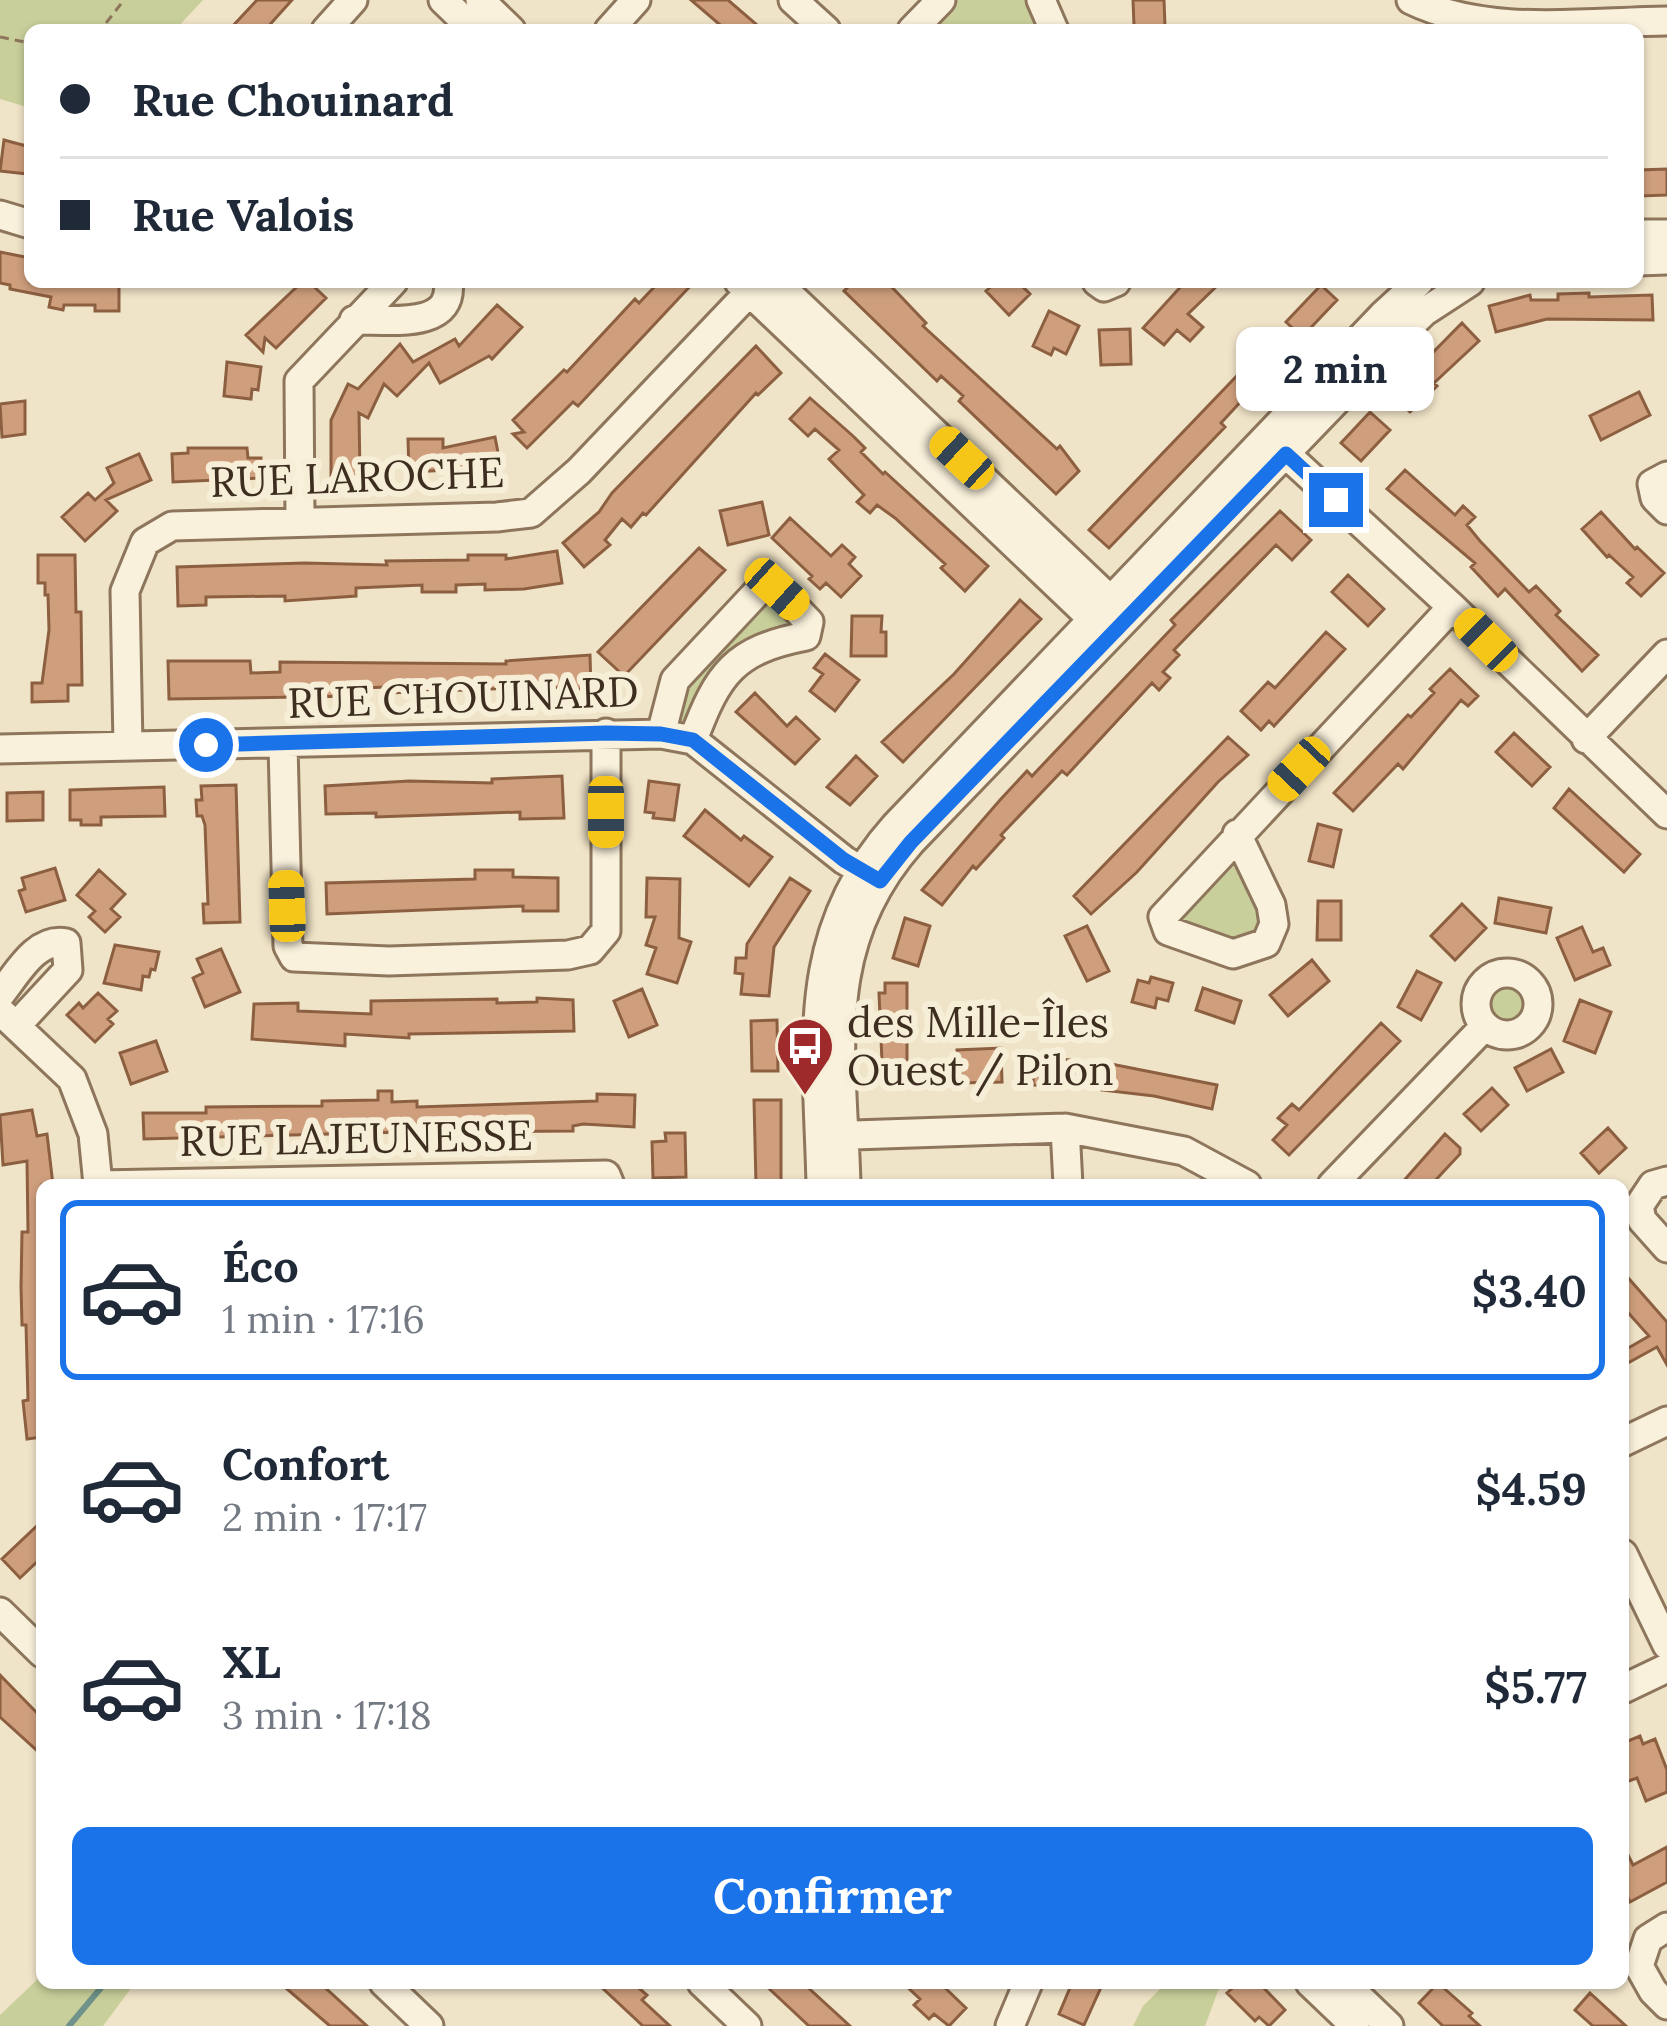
<!DOCTYPE html>
<html lang="fr">
<head>
<meta charset="utf-8">
<style>
	body { margin:0; font-family:Lora,serif; background:#f6f6f7; color:#1f2937; height:100vh; display:flex; flex-direction:column; font-size:45px; white-space:nowrap }
	* { box-sizing:border-box; margin:0 }
	p { font-size:39px; color:#747a83 }
	.icon { flex:none; width:66px; height:66px; fill:none; stroke:currentColor; stroke-width:2; stroke-linecap:round; stroke-linejoin:round }
	.map { position:relative; flex:1; overflow:hidden }
	.drawer { position:absolute; left:36px; top:1179px; width:1593px; height:810px; display:flex; flex-direction:column; background:#fff; border-radius:18px; box-shadow:0 3px 9px #0004 }
	.drawer>* { flex:none }
	.guide { position:absolute; left:24px; top:24px; width:1620px; height:264px; border-radius:18px; box-shadow:0 3px 9px #0004; display:grid; align-content:center; height:264px; padding:0 36px; background:#fff }
	.end { position:absolute; width:54px; height:54px; margin:-27px; border:15px solid #1a73e8; background:#fff; box-shadow:0 0 0 6px #fff }
	.from { border-radius:50% }
	.bubble { position:absolute; height:84px; border-radius:18px; background:#fff; box-shadow:0 3px 9px #0004; font-size:39px; font-weight:700; line-height:84px; text-align:center }
	.car { position:absolute; width:36px; height:72px; margin:-36px -18px; border-radius:15px; box-shadow:0 0 9px 3px #0007; background:linear-gradient(#f5c518 24%,#345 0 40%,#f5c518 0 76%,#345 0 86%,#f5c518 0) }
	.guide b { display:flex; align-items:center; gap:42px; height:114px; font-size:45px }
	.guide b+b { border-top:3px solid #e0e1e3 }
	.guide i { width:30px; height:30px; background:#1f2937 }
	ul { padding:21px 0 0; list-style:none }
	li { display:flex; align-items:center; gap:36px; height:180px; margin:0 24px 18px; padding:0 12px; border:6px solid transparent; border-radius:18px }
	li div { flex:1 }
	li b { display:block; font-size:45px }
	li em { font-style:normal; font-weight:700 }
	li.selected { border-color:#1a73e8 }
	li>.icon { width:108px; height:108px; stroke-width:1.5 }
	.primary-button { display:flex; gap:24px; margin-top:auto; padding:24px 36px }
	.primary-button a { flex:1; height:138px; border-radius:18px; background:#1a73e8; color:#fff; font-size:48px; font-weight:700; line-height:138px; text-align:center }
	.map>svg:first-child { display:block }
	.green { fill:#c9cf9b }
	.lines { fill:none; stroke-linecap:round; stroke-linejoin:round }
	.stream { stroke:#6f938a; stroke-width:6 }
	.building { fill:#cf9f7d; stroke:#8d5f41; stroke-width:3 }
	.minor-casing { stroke:#8d765c; stroke-width:33 }
	.path { stroke:#8d765c; stroke-width:3; stroke-dasharray:9 6; stroke-linecap:butt }
	.minor { stroke:#faf1dc; stroke-width:27 }
	.route { stroke:#1a73e8; stroke-width:15 }
	.labels { text-anchor:middle; dominant-baseline:central; stroke-width:12; stroke-linejoin:round; paint-order:stroke }
	.street-label { font-size:42px; fill:#3d2e20; stroke:#f7eed8 }
	.poi-label { font-size:42px; fill:#3d2e20; stroke:#f7eed8; text-anchor:start }
</style>
</head>
<body>
<div class="map">
<svg width="1667" height="2026" viewBox="0 0 1667 2026">
	<rect width="100%" height="100%" fill="#f0e4c8"/>
	<path class="green" d="M0,0H203L175,30H30V108L0,99Z
		M952,0H1033L1046,30H923Z
		M775,598L796,619L794,628L747,640L696,696L687,727L676,724L684,683L762,600Z
		M1234,848L1268,924L1232,949L1171,918Z
		M1481 1005a27 27 0 1 1 54 0a27 27 0 1 1-54 0Z
		M42,1975V1983H135L103,2026H0V2015Z
		M1166,1983H1226L1218,1991L1205,2026H1133L1143,2006Z"/>
	<g class="lines">
		<path class="stream" d="M69,2026L105,1983"/>
	</g>
	<path class="building" d="M257,0H292L265,30H229Z
		M691,0H728L763,30H726Z
		M1133,0H1164L1165,26H1134Z
		M4,140L30,147L28,174L0,171Z
		M1667,169V195L1640,196L1639,170Z
		M0,252L30,258V282H119V311H95V305H64L63,310L49,307L51,297L10,289V285L0,283Z
		M302,282H309L326,298L276,348L265,338L263,352L246,335Z
		M659,282H694L578,406L573,402L527,448L513,434L524,432L513,420L564,370L567,372L635,299L639,303Z
		M853,282H887L926,323L923,326L1057,449L1060,446L1079,471L1056,494L959,401L963,396L941,376L937,381L844,291Z
		M996,282H1018L1030,294L1009,315L986,291Z
		M1185,282H1221L1188,314L1203,327L1190,341L1177,330L1164,345L1143,328Z
		M1321,285L1337,300L1302,337L1286,322Z
		M1589,293V297L1652,295L1653,320L1547,319L1496,332L1489,306L1530,295L1531,300H1558V294Z
		M497,305L522,327L492,359L489,356L440,383L429,363L397,396L384,384L368,418L359,413L360,475H331V420L348,384L358,389L400,344L413,362L455,339L459,346Z
		M1049,311L1079,326L1066,354L1054,348L1051,355L1033,346Z
		M1462,323L1479,341L1434,383L1437,386L1410,412L1392,394Z
		M1130,329L1131,364L1101,365L1099,330Z
		M1258,339L1283,362L1245,397L1221,423L1225,427L1109,548L1089,530L1252,360L1245,353Z
		M756,346L781,373L758,395L756,393L646,515L643,513L631,527L622,519L605,540L610,545L584,567L563,543L599,512L612,493Z
		M227,362L261,367L258,390L252,389L251,399L224,396Z
		M1639,392L1650,415L1601,440L1590,416Z
		M810,398L853,436L865,448L861,452L883,474L885,472L988,566L965,591L941,568L945,564L895,518L877,505L870,513L857,502L864,495L829,459L839,450L815,429L808,436L790,419Z
		M25,401V434L2,437L0,404Z
		M1370,412L1390,430L1361,461L1341,443Z
		M495,437L501,468L474,474L473,469L409,472L408,439H443V448Z
		M188,448H247L248,458H261V478L173,482L172,454L188,453Z
		M139,454L151,480L106,500L117,511L85,541L62,517L88,493L95,500L114,483L107,468Z
		M1405,470L1455,515L1463,506L1475,517L1467,525L1480,541L1529,592L1536,586L1560,611L1556,615L1598,655L1582,671L1505,589L1498,596L1471,567L1475,563L1387,489Z
		M762,502L769,535L728,545L720,511Z
		M1280,511L1311,540L1292,560L1276,545L1174,650L1179,655L1163,672L1170,678L1159,690L1152,683L1067,775L1062,771L1001,835L1004,838L976,869L973,866L942,905L922,890L1000,800L1027,771L1032,776L1175,625L1171,620Z
		M1601,512L1635,549L1637,547L1664,573L1641,596L1627,583L1633,577L1609,555L1607,557L1582,529Z
		M790,518L831,556L842,545L855,557L849,564L861,576L841,597L826,583L820,589L809,579L812,576L772,538Z
		M699,548L725,570L624,676L598,652Z
		M557,551L562,583L524,589L485,590V584L456,585V592H422V585L356,588V596L285,601V596L206,597V605L178,606L177,567L305,563L387,565L386,561L468,560V555H506V559Z
		M38,555H75L76,612H81L82,685H68V701L32,702V683H42L49,630L48,595H45V583H38Z
		M1348,575L1384,609L1368,626L1332,592Z
		M1020,600L1041,619L903,762L882,742L954,674Z
		M852,616H882L881,632H886V656H851Z
		M1326,632L1345,649L1274,726L1269,721L1261,730L1241,711L1268,682L1275,688Z
		M825,654L859,680L835,711L810,691L823,674L814,668Z
		M590,655L591,690L546,687L388,693V687L360,688V696L169,699L168,661H250L251,673L280,672V662L506,664V661Z
		M1450,669L1478,696L1468,706L1461,700L1403,769L1398,764L1353,811L1334,793L1408,715L1411,717L1434,693L1430,689Z
		M755,693L787,726L796,717L819,739L795,764L736,712Z
		M1514,733L1550,767L1532,786L1496,752Z
		M1228,737L1248,755L1218,782L1137,872L1091,914L1074,896Z
		M856,756L877,776L850,805L827,787Z
		M562,776L564,818L520,819V812L376,817V813L326,814L325,786L409,781L492,783V779Z
		M649,781L679,785L674,820L653,818L654,813L645,812Z
		M236,785L240,922L204,923L203,904H208L205,825L202,816H197L196,800H202L201,786Z
		M164,787L165,816L101,817V825H81V820H70V790Z
		M1569,789L1640,854L1624,872L1554,808Z
		M43,792V820L7,821V793Z
		M705,810L741,840L744,836L772,857L749,886L684,836Z
		M1318,824L1341,830L1333,867L1309,861Z
		M55,868L65,900L26,912L19,891L25,889L22,878Z
		M99,870L125,894L111,909L120,917L105,932L89,917L95,911L77,895Z
		M475,870H513V877L558,878V911H523V906L327,914L326,883L475,879Z
		M647,878L680,879L679,938L691,942L677,983L647,974L656,948L646,945L655,917H646Z
		M790,878L810,891L774,947L769,996L741,994L743,974L735,973L736,958H746L747,944Z
		M1499,898L1551,908L1546,933L1495,923Z
		M1318,901H1341V940H1317Z
		M1462,904L1486,928L1455,960L1431,936Z
		M905,918L930,926L918,966L893,958Z
		M1087,926L1109,971L1087,981L1065,936Z
		M1582,927L1593,952L1603,948L1610,965L1575,980L1557,938Z
		M115,945L159,952L155,970L151,969L149,977L143,976L141,990L104,983Z
		M221,949L240,992L205,1007L193,978L203,973L197,959Z
		M1312,960L1329,981L1288,1016L1270,995Z
		M1417,971L1441,983L1421,1020L1398,1007Z
		M1151,977L1173,983L1168,1001L1157,998L1155,1008L1132,1002L1138,980L1149,983Z
		M885,983H907V1084L883,1085L879,993H885Z
		M1203,988L1241,1001L1234,1023L1196,1010Z
		M642,989L657,1025L629,1037L614,1001Z
		M98,993L117,1011L108,1019L113,1024L95,1042L67,1015L79,1003L83,1008Z
		M537,998L573,1000L574,1031L409,1034V1038L345,1034V1046L252,1039L254,1004L298,1003V1011L371,1014V1001L497,999V1003L537,1002Z
		M1580,1000L1611,1012L1595,1053L1564,1041Z
		M777,1020L778,1071H752L751,1021Z
		M1381,1023L1400,1041L1289,1155L1273,1140L1287,1125L1278,1118L1292,1104L1299,1110Z
		M156,1041L167,1071L131,1084L120,1053Z
		M1001,1048L1002,1082L959,1083L957,1050Z
		M1551,1049L1563,1072L1527,1091L1515,1068Z
		M1034,1059L1075,1060L1074,1086L1033,1085Z
		M1106,1063L1217,1085L1212,1109L1154,1096L1102,1090Z
		M1492,1088L1508,1105L1481,1131L1464,1114Z
		M378,1091H392V1102L417,1101V1107L597,1101V1094L635,1095L634,1127L583,1124L573,1126V1131L432,1132V1126L405,1127V1132L144,1139L143,1113H206V1107L322,1106V1101L378,1100Z
		M754,1100H781V1185H756Z
		M32,1110L37,1136L47,1134L53,1185H42V1437L27,1439L23,1401L28,1400L26,1325H22L21,1287L22,1232H28L27,1161L3,1165L0,1115Z
		M1608,1128L1626,1148L1599,1173L1581,1153Z
		M665,1133H685L686,1177L653,1178L652,1142L666,1141Z
		M1445,1134L1460,1148V1154L1431,1185H1400Z
		M1623,1272L1667,1322V1365L1657,1347L1626,1364L1623,1359V1351L1649,1336L1623,1307Z
		M42,1521V1557L20,1578L2,1559Z
		M0,1675L42,1718V1755L0,1717Z
		M1640,1736L1643,1744L1655,1739L1667,1770V1792L1646,1801L1637,1778L1623,1783V1743Z
		M1623,1845L1633,1865L1667,1847V1882L1630,1902L1623,1888Z
		M280,1983H320L367,2026H330Z
		M597,1983H633L647,1995L642,2000L670,2026H643Z
		M763,1983H803L850,2026H809Z
		M903,1983H940L966,2008L949,2026L934,2014L929,2019L914,2005L920,1999Z
		M1072,1983H1103L1084,2025L1059,2014Z
		M1238,1983H1259L1285,2010L1269,2026L1259,2017L1255,2021L1227,1993Z
		M1438,1983L1472,2013L1469,2016L1480,2026H1443L1419,2003Z
		M1590,1993L1626,2026H1593L1575,2010Z"/>
	<g class="lines">
		<defs>
			<path id="minor" d="M443,0L474,30
				M480,0L511,30
				M793,0L826,30
				M1041,0L1054,30
				M1411,0C1488,37 1584,22 1667,21
				M326,30L353,0
				M609,30L636,0
				M912,30L941,0
				M0,215L30,224
				M1638,234H1667
				M1638,261L1667,260
				M739,282L1105,631
				M776,282L1121,610
				M1097,282L1104,287L1116,282
				M354,320C385,319 455,331 448,282
				M1275,444L1452,607L1667,814
				M1667,476L1652,484L1655,498L1667,510
				M300,520L299,381L393,282
				M661,734L675,680L763,586L777,589L809,622L806,636C734,650 718,673 693,740
				M1586,739L1667,654
				M128,745L125,591L145,542L172,526L497,517L531,513L579,471L759,282
				M283,745L288,946L294,957L389,961L568,955L590,950L606,931V733
				M0,749L661,734L693,740L844,860L877,880
				M1237,834L1271,905L1274,924L1266,943L1233,954L1168,931L1163,917L1452,607
				M1476 1004a31 31 0 1 1 62 0a31 31 0 1 1-62 0Z
				M0,995C17,974 36,937 66,943L68,970L16,1026
				M0,1011L72,1079L93,1134L98,1185
				M1065,1128L1068,1185
				M824,1136L1065,1128L1184,1151L1247,1185
				M1667,1181L1653,1185L1639,1206L1642,1220L1667,1248
				M98,1185L606,1175L610,1185
				M821,1185C818,1049 797,936 895,826L1383,315L1419,282
				M846,1185C843,1057 818,947 911,842L1391,344L1424,312L1470,282
				M1332,1185L1485,1026
				M1623,1442L1667,1421
				M1623,1554L1667,1645
				M0,1612L42,1653
				M1623,1689L1667,1668
				M1667,1927L1648,1939L1639,1966L1653,1991L1667,2005
				M384,1983L429,2026
				M702,1983L747,2026
				M1310,1983L1355,2026
				M1344,1983L1389,2026
				M1010,2026L1028,1983"/>
		</defs>
		<use href="#minor" class="minor-casing"/>
		<path class="path" d="M93,30L106,23L124,0
			M0,37L30,43"/>
		<use href="#minor" class="minor"/>
	</g>
	<g class="lines">
		<path class="route" d="M206,745L606,733L661,734L693,740L844,860L880,881L911,842L1286,454L1336,500"/>
	</g>
	<defs>
		<symbol id="bus-pin" viewBox="-11 -11 22 30"><path d="M0 17L-7.5 6A9.5 9.5 0 1 1 7.5 6Z" fill="#9e2a2b" stroke="#f7eed8"/><path d="M-5-6H5V4H4V6H2V4H-2V6H-4V4H-5ZM-3.5-4V0h7V-4ZM-3.5 1.2v1.5H-2V1.2ZM2 1.2v1.5H3.5V1.2Z" fill="#fff"/></symbol>
	</defs>
	<g fill-rule="evenodd">
		<use href="#bus-pin" x="772" y="1013" width="66" height="90"/>
	</g>
	<g class="labels">
		<g class="street-label">
			<text transform="translate(357 477) rotate(-2)">RUE LAROCHE</text>
			<text transform="translate(463 697) rotate(-2)">RUE CHOUINARD</text>
			<text transform="translate(356 1138) rotate(-1)">RUE LAJEUNESSE</text>
		</g>
		<g class="poi-label">
			<text x="847" y="1022">des Mille-Îles<tspan x="847" dy="48">Ouest / Pilon</tspan></text>
		</g>
	</g>
</svg>
<i class="end from" style="left:206px;top:745px"></i>
<i class="end" style="left:1336px;top:500px"></i>
<div class="bubble" style="left:1236px;top:327px;width:198px">2 min</div>
<i class="car" style="left:962px;top:458px;rotate:313deg"></i>
<i class="car" style="left:777px;top:589px;rotate:132deg"></i>
<i class="car" style="left:1486px;top:640px;rotate:315deg"></i>
<i class="car" style="left:1299px;top:769px;rotate:223deg"></i>
<i class="car" style="left:606px;top:812px;rotate:180deg"></i>
<i class="car" style="left:287px;top:906px;rotate:358deg"></i>
<div class="guide">
<b><i class="from"></i>Rue Chouinard</b>
<b><i></i>Rue Valois</b>
</div>
<section class="drawer">
<ul>
<li class="selected"><svg class="icon" aria-label="car" viewBox="0 0 24 24"><path d="M5 17H2v-5l4-1 3-4h7l3 4 3 1v5h-3M9 17h6M6 11h13"/><circle cx="7" cy="17" r="2"/><circle cx="17" cy="17" r="2"/></svg><div><b>Éco</b><p>1 min · 17:16</p></div><em>$3.40</em></li>
<li><svg class="icon" aria-label="car" viewBox="0 0 24 24"><path d="M5 17H2v-5l4-1 3-4h7l3 4 3 1v5h-3M9 17h6M6 11h13"/><circle cx="7" cy="17" r="2"/><circle cx="17" cy="17" r="2"/></svg><div><b>Confort</b><p>2 min · 17:17</p></div><em>$4.59</em></li>
<li><svg class="icon" aria-label="car" viewBox="0 0 24 24"><path d="M5 17H2v-5l4-1 3-4h7l3 4 3 1v5h-3M9 17h6M6 11h13"/><circle cx="7" cy="17" r="2"/><circle cx="17" cy="17" r="2"/></svg><div><b>XL</b><p>3 min · 17:18</p></div><em>$5.77</em></li>
</ul>
<div class="primary-button"><a>Confirmer</a></div>
</section>
</div>
</body>
</html>
